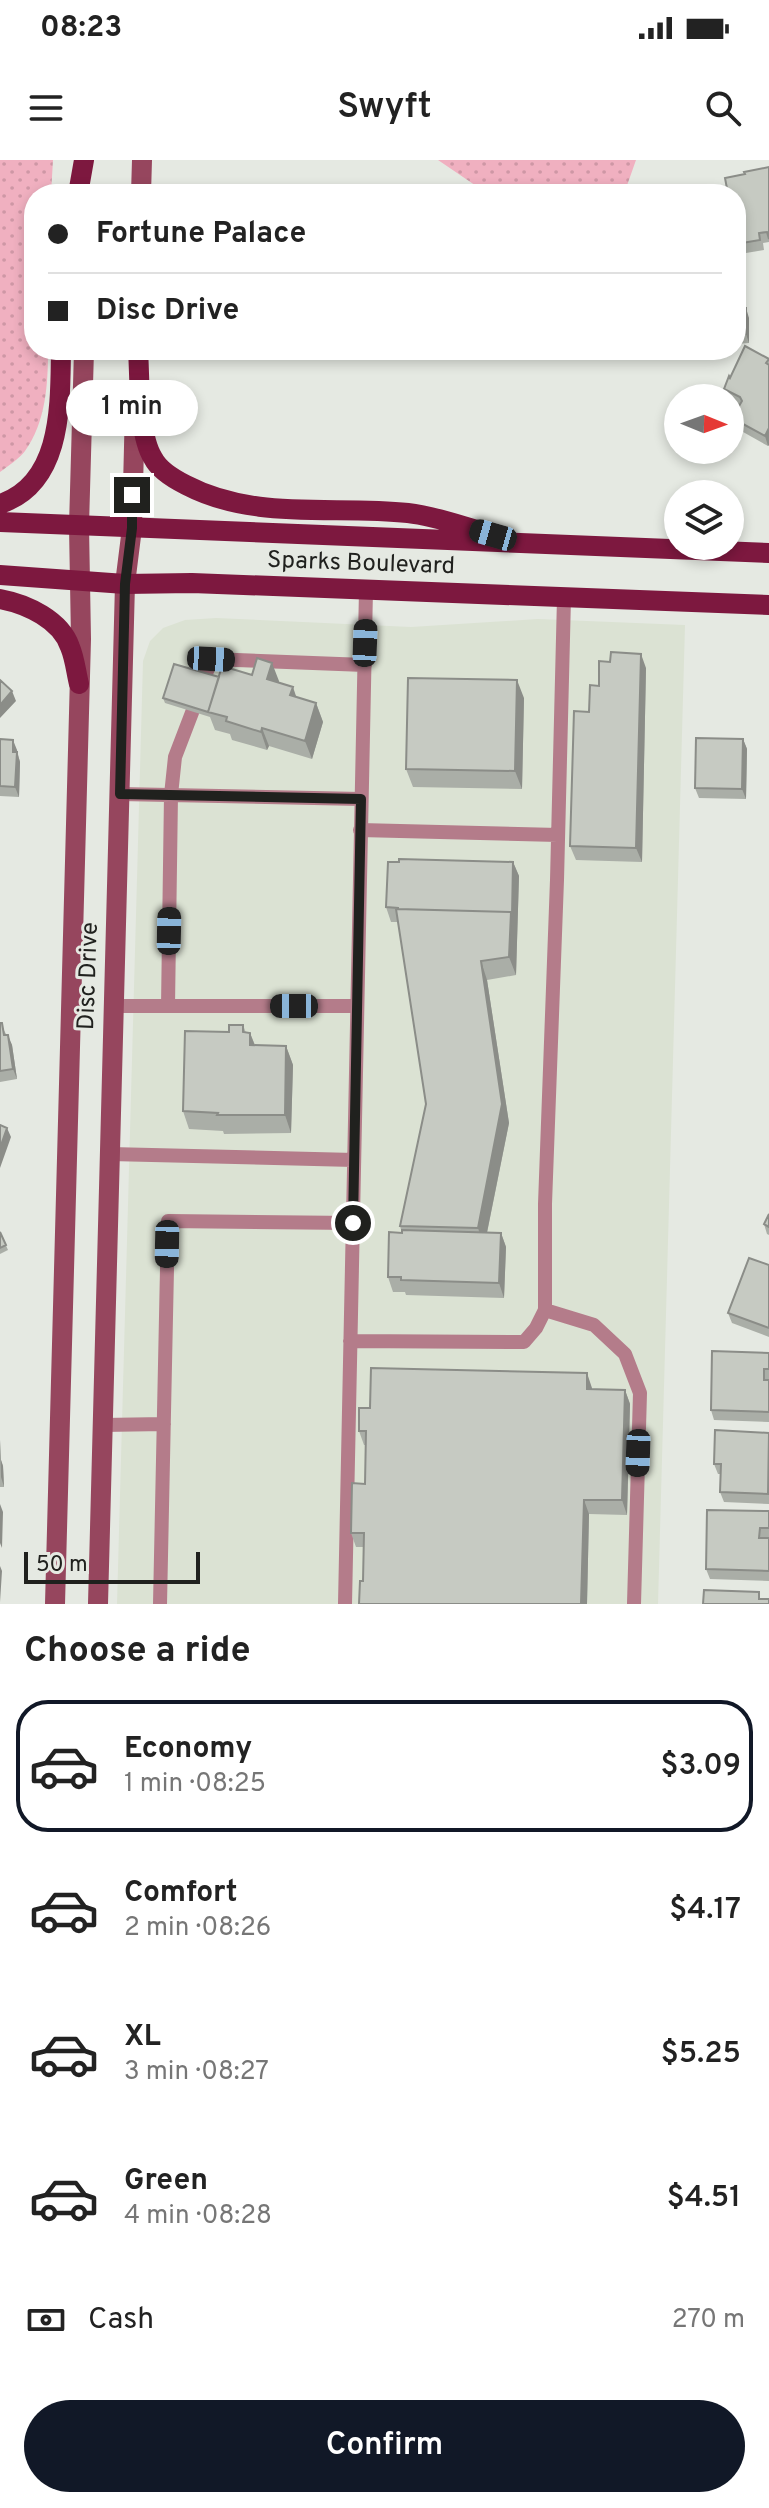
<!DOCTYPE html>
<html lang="en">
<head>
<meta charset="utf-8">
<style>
	body { margin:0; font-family:Overpass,sans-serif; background:#f2f2f2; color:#222; height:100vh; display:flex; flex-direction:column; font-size:30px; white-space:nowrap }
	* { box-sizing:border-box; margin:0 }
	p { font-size:26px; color:#767676 }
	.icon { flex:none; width:44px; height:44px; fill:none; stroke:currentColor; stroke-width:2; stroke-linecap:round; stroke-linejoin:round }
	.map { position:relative; height:1444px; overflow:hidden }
	.drawer { display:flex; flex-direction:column; background:#fff; flex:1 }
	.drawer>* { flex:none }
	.hud { position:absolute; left:24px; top:24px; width:722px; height:176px; border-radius:32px; box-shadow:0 4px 12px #0003; display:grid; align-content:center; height:176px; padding:0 24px; background:#fff }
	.needle { width:52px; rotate:91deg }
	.tools { position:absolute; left:664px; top:224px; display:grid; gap:16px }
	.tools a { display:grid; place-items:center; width:80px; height:80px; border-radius:50%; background:#fff; box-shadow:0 4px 12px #0003; font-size:40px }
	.scale { position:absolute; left:24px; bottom:20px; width:176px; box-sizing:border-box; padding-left:8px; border:4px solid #20211e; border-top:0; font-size:22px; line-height:28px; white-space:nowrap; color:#20211e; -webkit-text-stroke:6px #e5e9e2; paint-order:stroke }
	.end { position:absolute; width:36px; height:36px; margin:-18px; border:10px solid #20211e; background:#fff; box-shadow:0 0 0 4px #fff }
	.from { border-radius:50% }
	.bubble { position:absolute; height:56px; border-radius:28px; background:#fff; box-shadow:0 4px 12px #0003; font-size:26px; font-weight:600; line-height:56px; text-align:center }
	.car { position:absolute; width:24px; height:48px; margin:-24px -12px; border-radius:10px; box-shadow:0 0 6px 2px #0007; background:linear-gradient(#222 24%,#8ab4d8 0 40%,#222 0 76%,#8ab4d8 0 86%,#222 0) }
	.hud b { display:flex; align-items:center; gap:28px; height:76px; font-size:30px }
	.hud b+b { border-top:2px solid #e0e0e0 }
	.hud i { width:20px; height:20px; background:#222 }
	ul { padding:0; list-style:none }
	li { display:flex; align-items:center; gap:24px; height:132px; margin:0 16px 12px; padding:0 8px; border:4px solid transparent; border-radius:32px }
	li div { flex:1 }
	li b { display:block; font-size:30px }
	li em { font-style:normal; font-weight:600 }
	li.selected { border-color:#111827 }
	li>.icon { width:72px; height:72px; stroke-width:1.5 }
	h2 { padding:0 24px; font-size:36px; line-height:96px }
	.pay { display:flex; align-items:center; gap:20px; height:88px; padding:0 24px; font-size:30px }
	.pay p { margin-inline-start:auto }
	.action { display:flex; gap:16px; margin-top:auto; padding:16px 24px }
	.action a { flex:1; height:92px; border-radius:48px; background:#111827; color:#fff; font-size:32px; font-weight:600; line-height:92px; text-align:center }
	.status { display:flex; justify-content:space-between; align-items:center; height:56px; padding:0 40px; background:#fff; direction:ltr }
	.status svg { height:22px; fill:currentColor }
	header { display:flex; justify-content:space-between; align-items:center; height:104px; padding:0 24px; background:#fff; font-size:36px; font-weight:600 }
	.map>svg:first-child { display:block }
	.built { fill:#dbe2d3 }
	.grass { fill:url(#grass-dots) }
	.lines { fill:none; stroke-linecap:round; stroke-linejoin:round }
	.service { stroke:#b47c8a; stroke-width:14 }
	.secondary { stroke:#96465e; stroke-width:20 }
	.primary { stroke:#7d183f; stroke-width:20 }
	.wall { fill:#aaaea7 }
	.shaded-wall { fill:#8b8d88 }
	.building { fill:#c6cac2; stroke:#8b8d88; stroke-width:2 }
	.route { stroke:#20211e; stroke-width:10 }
	.labels { text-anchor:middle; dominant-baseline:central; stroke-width:6; stroke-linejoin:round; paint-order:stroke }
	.street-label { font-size:24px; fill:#20211e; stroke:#e5e9e2 }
</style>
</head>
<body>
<div class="status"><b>08:23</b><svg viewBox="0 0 49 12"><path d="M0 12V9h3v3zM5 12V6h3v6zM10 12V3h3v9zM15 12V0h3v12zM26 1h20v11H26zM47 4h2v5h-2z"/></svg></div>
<header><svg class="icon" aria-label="menu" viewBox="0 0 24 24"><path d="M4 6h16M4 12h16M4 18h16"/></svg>Swyft<svg class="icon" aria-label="search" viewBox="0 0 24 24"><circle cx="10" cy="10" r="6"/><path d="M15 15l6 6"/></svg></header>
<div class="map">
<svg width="769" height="1444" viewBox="0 0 769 1444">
	<defs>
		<pattern id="grass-dots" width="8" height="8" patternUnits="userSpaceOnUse" patternTransform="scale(2)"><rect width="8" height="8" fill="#f0b0c0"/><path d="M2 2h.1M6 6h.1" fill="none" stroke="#ce97a5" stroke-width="1.8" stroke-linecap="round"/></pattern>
	</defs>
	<rect width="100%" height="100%" fill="#e5e9e2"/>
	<path class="built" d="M216,458L411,467L538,459L685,465L658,1444H117L143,501L150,481L163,468L185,460Z"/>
	<path class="grass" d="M0,0H53L51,34H34V190H48C48,224 46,262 25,291C19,299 8,306 0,312Z
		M438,0H636L624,34H488Z"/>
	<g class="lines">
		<path class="service" d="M204,520L211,499L365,505
			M120,634L361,639
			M360,670L558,675
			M114,846H357
			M168,846L171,635L175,597L193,550
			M110,994L354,1000
			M545,1150L594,1165L625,1194L640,1233L634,1444
			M350,1181L524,1182L536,1168L545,1150V1044L557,720L564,438
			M103,1265L164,1264
			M160,1444L168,1061L353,1063
			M345,1444L366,430"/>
		<path class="secondary" d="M141,34L142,0
			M55,1444L81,479L79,366L84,190
			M98,1444L125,424L132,368L135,246"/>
		<path class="primary" d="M78,34L84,0
			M138,190C140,219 138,274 153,298C159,310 174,319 186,325C255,361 333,345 408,353C436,356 464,367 491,374
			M0,344C63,323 60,244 61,190
			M0,362L769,393
			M0,415L125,424L192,423L769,445
			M0,439C27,444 61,460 70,487C75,499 76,512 79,524"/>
	</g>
	<path class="wall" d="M769,7V82L763,83L764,90L740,94L736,82L745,14Z
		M736,148L749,158V183L736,184Z
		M769,199V285L768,286L736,268L732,258L739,245L730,240V238H728L724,229L730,218Z
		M646,508L642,702L576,700L570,686L589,552L599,526Z
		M252,515L279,521V523L297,537L316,543L323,562L312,599L269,586L267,590L232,580L230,574L215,570L210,557L165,543L163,538L219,517Z
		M524,538L522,629L413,627L406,609Z
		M0,579L17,590L20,602L19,637L0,636Z
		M743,579L747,589L746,639L699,638L695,628Z
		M513,702L519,716L516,815L487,820L509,963L487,1073H501L506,1087L504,1138L406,1135L405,1132H393L388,1117L402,1073L400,1066L426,944L398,762H391L386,747Z
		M0,863L12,885L17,919L0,922Z
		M243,865L246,873H250L255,885L286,886L293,905L291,973L224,974L223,971L189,969L183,951L229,872Z
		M769,1054V1075L767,1074L764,1064Z
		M0,1072L8,1090L0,1094Z
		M769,1105V1177L732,1163L728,1153Z
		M769,1193V1219L768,1220H769V1262L714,1260L711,1250Z
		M592,1228V1229L625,1230L630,1244L627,1355L589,1354L587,1444H359L363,1421L364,1387H356L351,1373L365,1324L366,1285H364L359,1271L370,1248Z
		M769,1273V1344L724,1342L720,1332L721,1314H718L714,1304Z
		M0,1280L1,1300L3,1306L4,1327H0Z
		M769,1351V1378H763H769V1421L710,1419L706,1409Z"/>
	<path class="shaded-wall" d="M746,148L749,158V183L746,174Z
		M769,268V285L768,286L765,276Z
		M641,494L646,508L642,702L636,688Z
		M272,503L279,521L274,538L267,519Z
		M517,520L524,538L522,629L515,611Z
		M293,527L299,545L290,535Z
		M12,531L16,541L0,558V545Z
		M316,543L323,562L312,599L305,581Z
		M262,568L269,586L267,590L261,572Z
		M743,579L747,589L746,639L742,629Z
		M13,580L17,590L16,599L17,592L20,602L19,637L15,627Z
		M513,702L519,716L516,815L509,797Z
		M481,801L487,820L509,963L484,1087L478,1068Z
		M250,873L257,891L250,885Z
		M8,875L12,885L17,919L13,909Z
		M286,886L293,905L291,973L285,955Z
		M7,968L11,977L0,1008V988Z
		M501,1073L506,1087L504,1138L499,1123Z
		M587,1213L592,1228V1243L587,1229Z
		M625,1230L630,1244L627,1355L622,1340Z
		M0,1280L1,1300L3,1306L4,1327L1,1317Z
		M584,1340L589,1354L587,1444H581Z
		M0,1344L3,1352L2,1388L0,1383Z
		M0,1406L2,1411L0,1442Z"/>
	<path class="building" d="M769,7V79L767,72L759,73L760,80L736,84V34H728L725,18L745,14L744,12Z
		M736,148H746V174H736Z
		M745,186L769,199L766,203L769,205V268L765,276L732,258L742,241L740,237L724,229L729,216L730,218Z
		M611,492L641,494L636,688L570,686L574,551L589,552L590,525L599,526V501L610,502Z
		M257,498L272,503L267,519L293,527L290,535L316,543L305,581L262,568L261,572L226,561L227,557L208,552L222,506L252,515Z
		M174,504L219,517L208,552L163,538Z
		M408,518L517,520L515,611L406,609Z
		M0,520L12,531L0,545Z
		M696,578L743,579L742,629L695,628Z
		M0,579L13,580V592H17L15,627L0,626Z
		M399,699L513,702L512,756L511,752L398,749V748L386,747L388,702H399Z
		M396,749L511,752L509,797L481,801L502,944L478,1068L400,1066L426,944Z
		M0,863H2L4,875H8L13,909L0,911Z
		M229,865H243V872L250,873V885L286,886L285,955H217L218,953L183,951L185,871L229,872Z
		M0,965L7,968L0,988Z
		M769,1054V1067L764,1064Z
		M402,1070L501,1073L499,1123L401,1120V1117H388L389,1072L402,1073Z
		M0,1072L6,1085L0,1088Z
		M749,1098L769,1105V1168L728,1153Z
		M712,1191L769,1193V1209H764V1220H769V1252L711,1250Z
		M371,1208L587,1213V1229L625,1230L622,1340H584L581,1444H359L360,1421H363L364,1373H351L352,1323L365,1324L366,1271H359V1248H370Z
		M715,1270L769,1273L768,1334L720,1332L721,1304H714Z
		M707,1350L769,1351V1368H760L759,1378H769V1411L706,1409Z
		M704,1430L759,1432V1439H769V1444H703Z"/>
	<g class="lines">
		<path class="route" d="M132,335V368L125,424L120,634L361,639L353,1063"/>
	</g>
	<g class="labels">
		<g class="street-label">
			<text transform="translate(361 404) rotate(2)">Sparks Boulevard</text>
			<text transform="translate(89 816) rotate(-88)">Disc Drive</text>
		</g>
	</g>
</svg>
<div class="tools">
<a><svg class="needle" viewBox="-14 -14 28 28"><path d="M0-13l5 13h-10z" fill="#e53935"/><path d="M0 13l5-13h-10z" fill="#767676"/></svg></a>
<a><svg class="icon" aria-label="layers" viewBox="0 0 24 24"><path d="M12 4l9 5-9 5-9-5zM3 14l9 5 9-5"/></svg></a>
</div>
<div class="scale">50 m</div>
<i class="end from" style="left:353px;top:1063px"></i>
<i class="end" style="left:132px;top:335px"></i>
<div class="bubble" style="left:66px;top:220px;width:132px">1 min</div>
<i class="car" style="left:493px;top:375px;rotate:286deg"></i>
<i class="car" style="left:365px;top:483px;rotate:2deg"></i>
<i class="car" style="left:211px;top:499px;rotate:93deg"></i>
<i class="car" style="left:169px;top:771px;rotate:1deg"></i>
<i class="car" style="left:294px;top:846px;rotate:270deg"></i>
<i class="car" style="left:167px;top:1084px;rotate:181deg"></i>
<i class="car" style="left:638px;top:1293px;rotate:182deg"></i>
<div class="hud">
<b><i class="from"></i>Fortune Palace</b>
<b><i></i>Disc Drive</b>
</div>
</div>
<section class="drawer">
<h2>Choose a ride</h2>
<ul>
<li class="selected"><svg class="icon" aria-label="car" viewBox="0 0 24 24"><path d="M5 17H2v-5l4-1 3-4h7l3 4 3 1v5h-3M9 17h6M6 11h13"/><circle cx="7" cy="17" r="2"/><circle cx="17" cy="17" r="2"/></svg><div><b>Economy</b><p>1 min · 08:25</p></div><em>$3.09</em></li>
<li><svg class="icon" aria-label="car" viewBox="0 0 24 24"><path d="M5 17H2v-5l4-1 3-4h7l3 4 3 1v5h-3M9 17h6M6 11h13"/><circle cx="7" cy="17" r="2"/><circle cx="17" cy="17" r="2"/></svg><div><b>Comfort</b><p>2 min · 08:26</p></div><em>$4.17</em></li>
<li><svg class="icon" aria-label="car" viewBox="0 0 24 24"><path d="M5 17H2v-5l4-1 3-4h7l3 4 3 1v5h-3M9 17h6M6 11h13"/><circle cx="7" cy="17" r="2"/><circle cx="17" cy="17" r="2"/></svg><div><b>XL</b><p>3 min · 08:27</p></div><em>$5.25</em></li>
<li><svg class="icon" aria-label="car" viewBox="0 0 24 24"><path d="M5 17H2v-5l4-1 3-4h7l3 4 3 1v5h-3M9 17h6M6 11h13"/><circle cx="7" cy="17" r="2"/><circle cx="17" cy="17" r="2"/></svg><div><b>Green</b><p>4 min · 08:28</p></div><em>$4.51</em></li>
</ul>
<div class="pay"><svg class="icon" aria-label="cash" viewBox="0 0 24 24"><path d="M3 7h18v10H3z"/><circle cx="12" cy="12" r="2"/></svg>Cash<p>270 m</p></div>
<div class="action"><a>Confirm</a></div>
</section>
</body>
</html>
